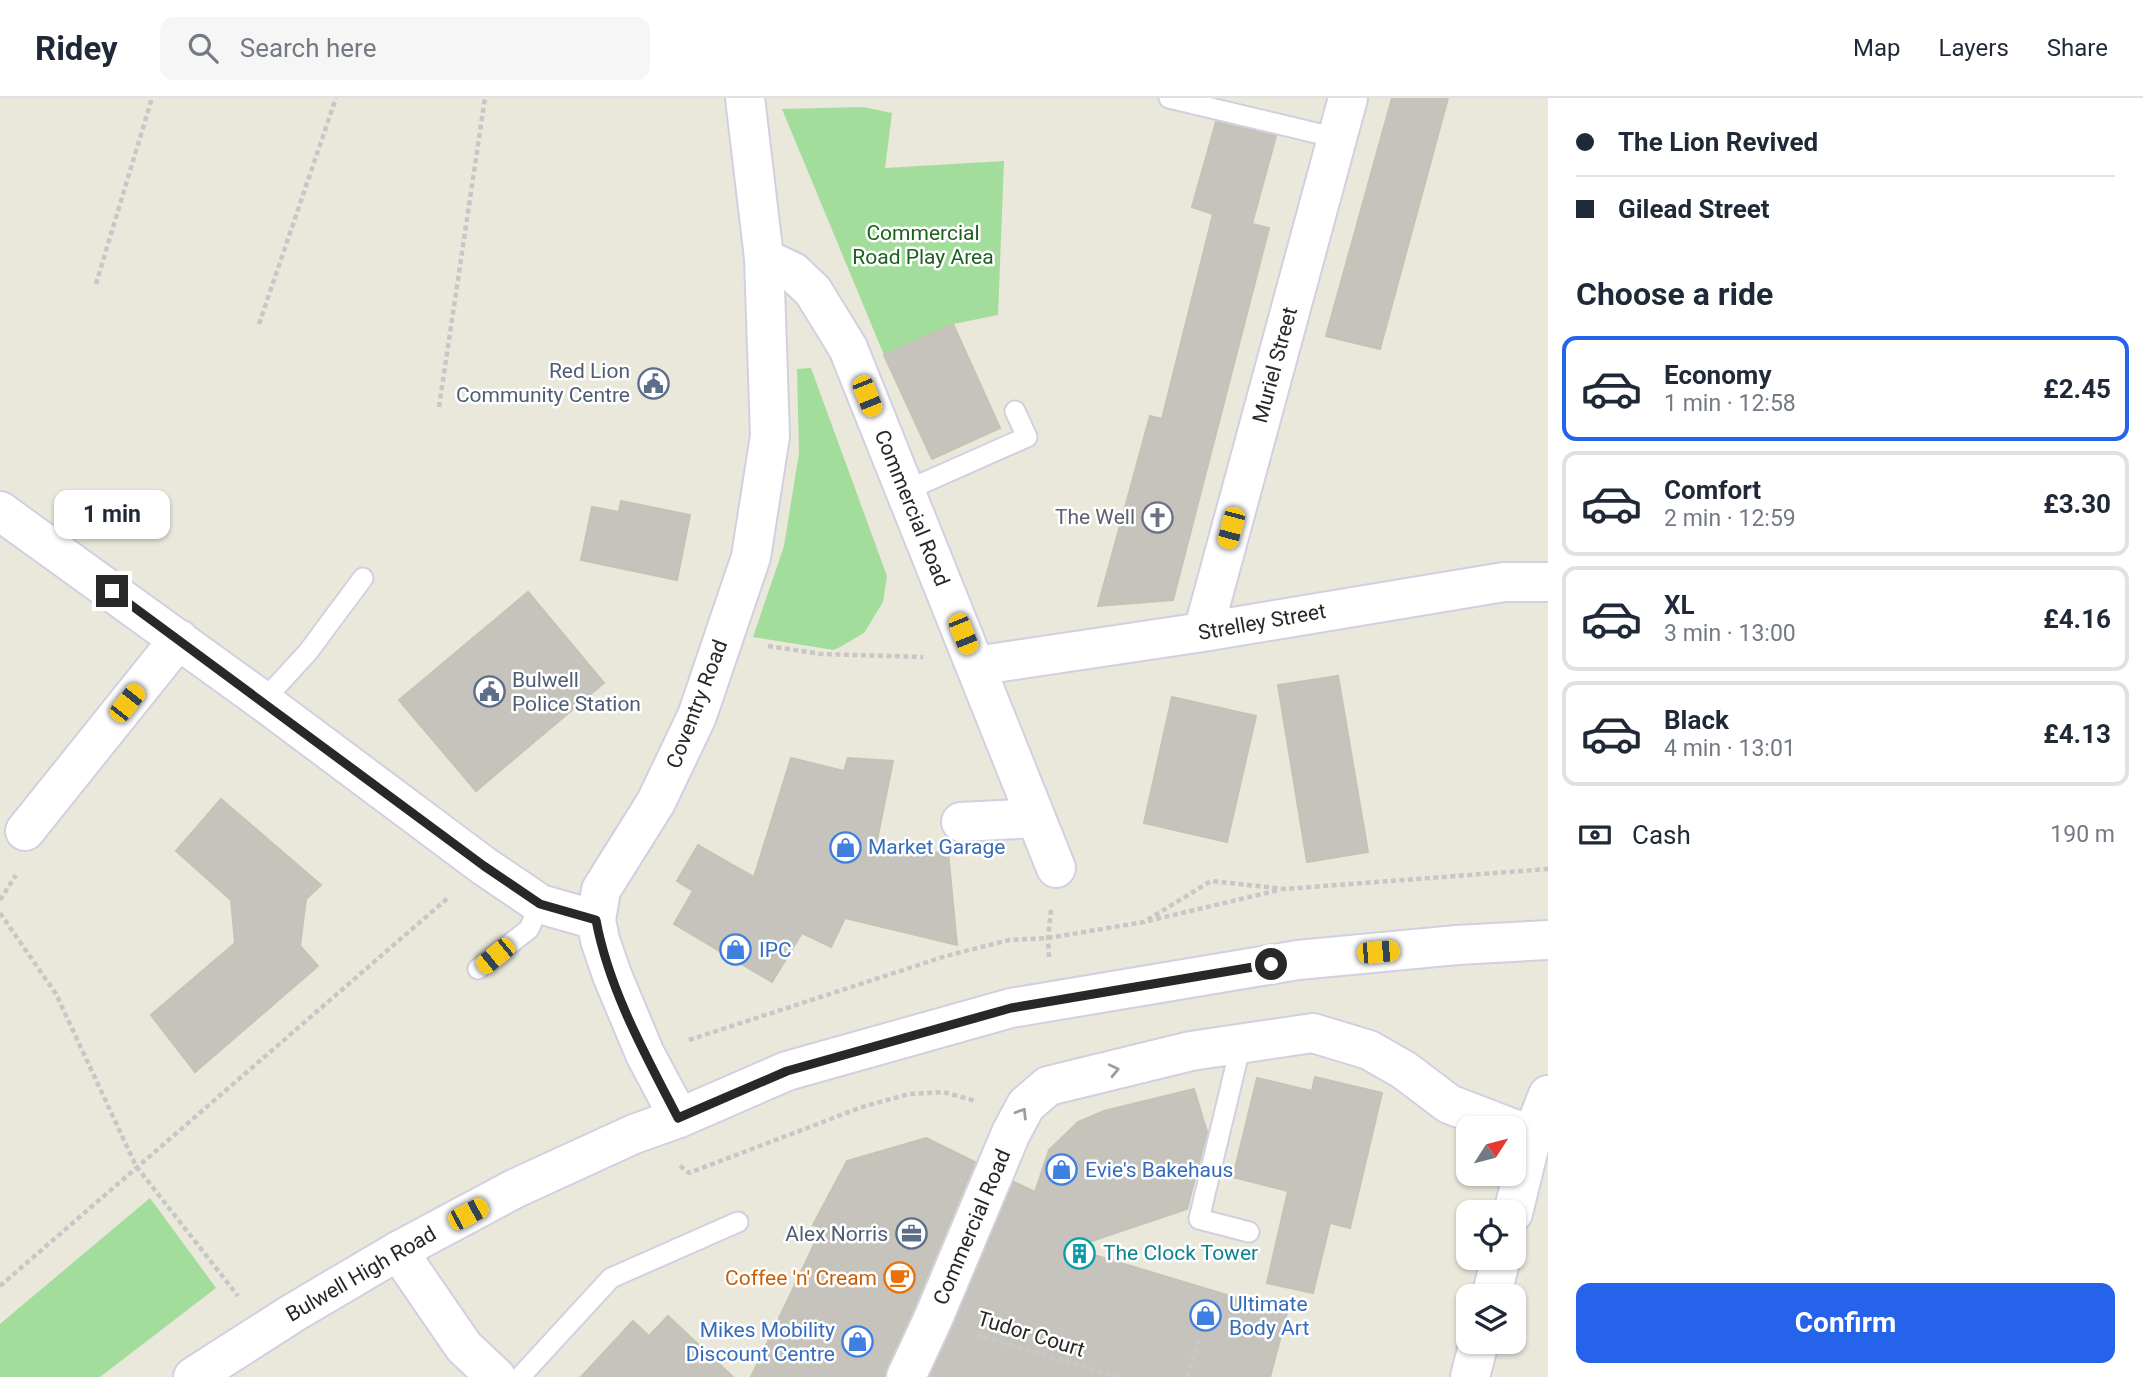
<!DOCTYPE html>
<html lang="en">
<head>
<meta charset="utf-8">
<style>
	body { margin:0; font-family:Roboto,sans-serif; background:#f6f6f7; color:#1f2937; height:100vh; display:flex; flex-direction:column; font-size:26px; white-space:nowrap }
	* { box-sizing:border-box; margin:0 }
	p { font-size:23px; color:#747a83 }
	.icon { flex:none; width:38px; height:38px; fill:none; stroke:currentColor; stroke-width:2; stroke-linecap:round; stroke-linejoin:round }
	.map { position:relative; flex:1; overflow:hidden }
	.panel { display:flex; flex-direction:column; background:#fff; width:595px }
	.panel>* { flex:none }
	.guide { display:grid; align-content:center; height:154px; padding:0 28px; background:#fff }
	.needle { width:46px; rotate:54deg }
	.buttons { position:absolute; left:1456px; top:1018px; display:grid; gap:14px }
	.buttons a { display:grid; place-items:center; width:70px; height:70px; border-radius:14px; background:#fff; box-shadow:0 2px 5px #0004; font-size:35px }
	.end { position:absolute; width:32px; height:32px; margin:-16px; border:9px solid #282828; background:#fff; box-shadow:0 0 0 4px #fff }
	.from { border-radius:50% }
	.bubble { position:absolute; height:49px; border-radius:14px; background:#fff; box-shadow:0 2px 5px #0004; font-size:23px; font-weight:700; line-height:49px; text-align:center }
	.car { position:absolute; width:21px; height:42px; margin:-21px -10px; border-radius:9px; box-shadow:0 0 5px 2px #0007; background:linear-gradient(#f5c518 24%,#345 0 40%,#f5c518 0 76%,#345 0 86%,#f5c518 0) }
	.guide b { display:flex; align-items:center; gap:24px; height:66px; font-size:26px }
	.guide b+b { border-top:2px solid #e0e1e3 }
	.guide i { width:18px; height:18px; background:#1f2937 }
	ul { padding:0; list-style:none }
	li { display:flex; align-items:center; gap:21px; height:105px; margin:0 14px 10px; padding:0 14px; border:4px solid #e0e1e3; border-radius:14px }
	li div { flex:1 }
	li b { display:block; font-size:26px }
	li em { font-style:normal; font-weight:700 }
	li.selected { border-color:#2563eb }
	li>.icon { width:63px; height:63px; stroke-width:1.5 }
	h2 { padding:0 28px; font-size:32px; line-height:84px }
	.pay { display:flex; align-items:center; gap:18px; height:77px; padding:0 28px; font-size:26px }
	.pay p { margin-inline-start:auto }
	.action { display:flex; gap:14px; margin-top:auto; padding:14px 28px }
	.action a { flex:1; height:80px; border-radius:14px; background:#2563eb; color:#fff; font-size:28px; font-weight:700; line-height:80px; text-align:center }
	header { display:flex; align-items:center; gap:42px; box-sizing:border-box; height:98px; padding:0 35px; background:#fff; border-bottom:2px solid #e0e1e3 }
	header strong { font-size:33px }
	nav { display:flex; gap:38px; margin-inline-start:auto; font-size:24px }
	.search { width:490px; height:63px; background:#f6f6f7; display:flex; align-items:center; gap:18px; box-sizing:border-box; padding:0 24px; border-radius:14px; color:#747a83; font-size:26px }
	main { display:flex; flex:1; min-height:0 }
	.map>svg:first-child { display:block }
	.green { fill:#a3dd9b }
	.building { fill:#c5c3bb; stroke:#c5c3b5; stroke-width:2 }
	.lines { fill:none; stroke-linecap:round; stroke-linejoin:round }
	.lane-casing { stroke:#d1d0e0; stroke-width:23 }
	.street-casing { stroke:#d1d0e0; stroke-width:42 }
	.secondary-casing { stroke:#d1d0e0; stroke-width:42 }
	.path { stroke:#c7c7c7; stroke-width:4.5; stroke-dasharray:5 3.5; stroke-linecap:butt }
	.lane { stroke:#fff; stroke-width:19 }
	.street { stroke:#fff; stroke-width:38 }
	.secondary { stroke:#fff; stroke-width:38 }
	.oneway { stroke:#9e9e9e }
	.route { stroke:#282828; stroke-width:9 }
	.labels { text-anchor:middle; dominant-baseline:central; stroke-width:5; stroke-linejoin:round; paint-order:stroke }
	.park-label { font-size:21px; fill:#1e601f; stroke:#fff }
	.street-label { font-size:21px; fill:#282828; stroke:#fff }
	.service-label { font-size:21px; fill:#4e5e75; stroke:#fff; text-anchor:end }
	.worship-label { font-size:21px; fill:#5b616d; stroke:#fff; text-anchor:end }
	.shop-label { font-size:21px; fill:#366cbe; stroke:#fff; text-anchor:start }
	.culture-label { font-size:21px; fill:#0d838f; stroke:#fff; text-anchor:start }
	.food-label { font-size:21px; fill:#c56008; stroke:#fff; text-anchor:end }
</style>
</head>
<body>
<header>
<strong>Ridey</strong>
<div class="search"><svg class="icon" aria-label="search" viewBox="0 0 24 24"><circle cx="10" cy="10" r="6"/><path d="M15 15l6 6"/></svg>Search here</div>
<nav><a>Map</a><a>Layers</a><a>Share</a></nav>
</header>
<main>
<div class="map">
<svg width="1548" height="1279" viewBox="0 0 1548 1279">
	<rect width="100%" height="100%" fill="#eae7db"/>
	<path class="green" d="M863,9L892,15L885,70L1004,63L998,217L953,226L884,257L782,11Z
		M811,270L887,478L883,504L864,535L840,549L834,552L753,539L784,448L799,355L797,271Z
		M150,1100L216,1190L100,1279H0V1226Z"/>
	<path class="building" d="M1392,0H1448L1380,251L1326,238Z
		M1216,24L1276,38L1252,126L1269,130L1173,502L1098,508L1150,318L1162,321L1213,116L1192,109Z
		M953,226L1000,330L932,361L884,257Z
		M621,403L690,417L677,482L581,462L592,409L619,414Z
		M528,494L604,585L476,693L399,602Z
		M1338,578L1368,754L1307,764L1278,587Z
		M1172,599L1256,618L1227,744L1144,725Z
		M791,660L844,673L848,660L893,663L874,757L948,754L957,847L845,820L831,849L802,835L772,884L674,826L693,793L677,783L698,747L754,779Z
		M221,701L321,787L306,801L300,848L318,868L195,974L151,917L235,845L231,802L176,753Z
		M1315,979L1382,995L1350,1130L1330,1125L1313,1195L1267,1185L1288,1093L1233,1079L1257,980L1312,993Z
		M1194,991L1207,1034L1187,1111L1071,1150L1287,1215L1270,1279H930L1014,1084L1035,1094L1049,1052L1078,1024L1104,1013Z
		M926,1040L975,1064L913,1212L886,1270L884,1279H751L822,1130L813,1127L847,1063Z
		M668,1218L733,1279H581L633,1223L649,1238Z"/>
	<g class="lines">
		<defs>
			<path id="lane" d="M1169,0L1337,40
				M905,393L1027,339L1015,313
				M263,603L308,554L363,480
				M478,871L529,831L540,806
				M1241,946L1199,1121L1249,1134
				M520,1279L611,1180L738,1124"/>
			<path id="street" d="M764,160L793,174L813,193L848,250L1056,770
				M0,413L263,603L484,768L540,806L596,822
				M1203,534L1348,0
				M975,568L1203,534L1504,484H1548
				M961,724L1036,720
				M25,733L179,541
				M679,1020L645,956L612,877L600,842L596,822L601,792L656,704L697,618L751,459L770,338L764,160L745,0
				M1513,1115L1532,1038L1548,997
				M398,1153L464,1249L496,1279
				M1491,1199L1501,1160
				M906,1279L933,1221L1011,1035L1026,1007L1048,988L1191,953L1313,935L1369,952L1404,972L1449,1006L1532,1038
				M1470,1279L1479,1244"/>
			<path id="secondary" d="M193,1279L293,1215L398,1153L514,1091L634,1036L679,1020L787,973L1011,910L1298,862L1457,847L1548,842"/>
		</defs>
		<use href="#lane" class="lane-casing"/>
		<use href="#street" class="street-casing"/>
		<use href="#secondary" class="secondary-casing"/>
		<path class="path" d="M96,186L152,0
			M259,226L336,0
			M439,309L485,0
			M768,548L821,556L923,559
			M0,802L16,777
			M0,815L56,896L136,1068L238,1198
			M1148,823L1279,792
			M1049,859L1048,840L1051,812
			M689,942L946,858L1009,842L1048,840L1144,824L1211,783L1285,791L1548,771
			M680,1068L689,1075L862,1009L909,996L943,994L976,1003
			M0,1188L449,799
			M976,1237L1120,1279
			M1187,1279L1200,1238"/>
		<use href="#lane" class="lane"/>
		<use href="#street" class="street"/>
		<use href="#secondary" class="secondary"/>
	</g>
	<defs><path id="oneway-chevron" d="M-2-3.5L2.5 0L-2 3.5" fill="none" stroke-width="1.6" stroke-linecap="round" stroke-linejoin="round" transform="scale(1.75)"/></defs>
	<g class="oneway">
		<use href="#oneway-chevron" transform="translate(1114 972) rotate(-13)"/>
		<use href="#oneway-chevron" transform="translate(1022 1015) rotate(-58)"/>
	</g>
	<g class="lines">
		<path class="route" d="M112,493L484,768L540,806L596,822C609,892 646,958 678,1020L787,973L1011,910L1271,866"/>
	</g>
	<defs>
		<symbol id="civic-ring" viewBox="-11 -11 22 22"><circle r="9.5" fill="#fff" stroke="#5c6f8a" stroke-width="1.5"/><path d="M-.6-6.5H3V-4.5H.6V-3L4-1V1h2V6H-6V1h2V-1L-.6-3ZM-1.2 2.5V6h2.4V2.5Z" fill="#5c6f8a"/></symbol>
		<symbol id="church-ring" viewBox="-11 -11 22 22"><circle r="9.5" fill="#fff" stroke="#6b7280" stroke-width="1.5"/><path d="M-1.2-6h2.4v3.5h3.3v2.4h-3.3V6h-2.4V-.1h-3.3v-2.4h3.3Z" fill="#6b7280"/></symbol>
		<symbol id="shop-ring" viewBox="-11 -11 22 22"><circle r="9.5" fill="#fff" stroke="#3f7fe0" stroke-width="1.5"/><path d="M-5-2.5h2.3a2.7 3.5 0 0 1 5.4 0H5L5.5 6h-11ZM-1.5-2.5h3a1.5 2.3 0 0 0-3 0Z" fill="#3f7fe0"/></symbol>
		<symbol id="office-ring" viewBox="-11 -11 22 22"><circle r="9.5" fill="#fff" stroke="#5c6f8a" stroke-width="1.5"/><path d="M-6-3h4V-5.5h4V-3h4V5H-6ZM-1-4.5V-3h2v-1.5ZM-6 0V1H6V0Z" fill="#5c6f8a"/></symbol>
		<symbol id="building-ring" viewBox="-11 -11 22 22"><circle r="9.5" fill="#fff" stroke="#0f9aa8" stroke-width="1.5"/><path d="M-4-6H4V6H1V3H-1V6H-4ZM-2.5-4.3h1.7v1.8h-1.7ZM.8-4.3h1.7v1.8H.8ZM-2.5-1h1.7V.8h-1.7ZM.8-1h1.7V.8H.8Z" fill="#0f9aa8"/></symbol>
		<symbol id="cafe-ring" viewBox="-11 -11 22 22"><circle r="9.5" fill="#fff" stroke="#e8710a" stroke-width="1.5"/><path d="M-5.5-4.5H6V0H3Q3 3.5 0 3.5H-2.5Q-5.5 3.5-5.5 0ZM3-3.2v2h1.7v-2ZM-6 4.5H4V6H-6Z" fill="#e8710a"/></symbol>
	</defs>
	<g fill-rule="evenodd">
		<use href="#civic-ring" x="636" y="268" width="35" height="35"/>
		<use href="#church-ring" x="1140" y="402" width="35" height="35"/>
		<use href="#civic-ring" x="472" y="576" width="35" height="35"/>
		<use href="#shop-ring" x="828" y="732" width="35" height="35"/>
		<use href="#shop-ring" x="718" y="834" width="35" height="35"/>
		<use href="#shop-ring" x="1044" y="1054" width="35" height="35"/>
		<use href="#office-ring" x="894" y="1118" width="35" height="35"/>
		<use href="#building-ring" x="1062" y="1138" width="35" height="35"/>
		<use href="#cafe-ring" x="882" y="1162" width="35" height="35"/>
		<use href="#shop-ring" x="1188" y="1200" width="35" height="35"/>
		<use href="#shop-ring" x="840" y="1226" width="35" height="35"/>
	</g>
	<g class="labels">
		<g class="park-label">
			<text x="923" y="135">Commercial<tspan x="923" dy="24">Road Play Area</tspan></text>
		</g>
		<g class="street-label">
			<text transform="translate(1275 267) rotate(-75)">Muriel Street</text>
			<text transform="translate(912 410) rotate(68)">Commercial Road</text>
			<text transform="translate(1262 524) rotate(-10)">Strelley Street</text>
			<text transform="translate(697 606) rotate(-69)">Coventry Road</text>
			<text transform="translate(972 1129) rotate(-67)">Commercial Road</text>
			<text transform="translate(361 1176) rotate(-30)">Bulwell High Road</text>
			<text transform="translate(1031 1236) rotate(17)">Tudor Court</text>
		</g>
		<g class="service-label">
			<text x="630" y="273">Red Lion<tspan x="630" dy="24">Community Centre</tspan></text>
			<text x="512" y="582" text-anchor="start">Bulwell<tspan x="512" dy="24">Police Station</tspan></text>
			<text x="888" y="1136">Alex Norris</text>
		</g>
		<g class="worship-label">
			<text x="1135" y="419">The Well</text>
		</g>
		<g class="shop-label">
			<text x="868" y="749">Market Garage</text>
			<text x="759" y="852">IPC</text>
			<text x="1085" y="1072">Evie's Bakehaus</text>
			<text x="1229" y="1206">Ultimate<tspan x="1229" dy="24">Body Art</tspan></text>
			<text x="835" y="1232" text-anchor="end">Mikes Mobility<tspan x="835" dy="24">Discount Centre</tspan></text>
		</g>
		<g class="culture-label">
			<text x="1103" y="1155">The Clock Tower</text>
		</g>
		<g class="food-label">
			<text x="877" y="1180">Coffee 'n' Cream</text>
		</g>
	</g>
</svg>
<div class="buttons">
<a><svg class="needle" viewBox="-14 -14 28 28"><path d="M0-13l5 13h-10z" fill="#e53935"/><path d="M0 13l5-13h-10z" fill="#747a83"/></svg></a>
<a><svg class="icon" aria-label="locate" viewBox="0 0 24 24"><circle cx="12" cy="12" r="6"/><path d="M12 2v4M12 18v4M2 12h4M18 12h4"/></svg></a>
<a><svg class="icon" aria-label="layers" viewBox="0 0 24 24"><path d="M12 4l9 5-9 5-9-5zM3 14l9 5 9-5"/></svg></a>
</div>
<i class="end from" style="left:1271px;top:866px"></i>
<i class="end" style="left:112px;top:493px"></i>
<div class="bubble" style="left:54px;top:392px;width:116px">1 min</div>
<i class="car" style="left:867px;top:298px;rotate:158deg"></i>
<i class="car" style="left:1231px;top:430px;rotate:195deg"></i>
<i class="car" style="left:963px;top:536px;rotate:158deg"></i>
<i class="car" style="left:127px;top:605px;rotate:38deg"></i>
<i class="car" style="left:1378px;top:854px;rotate:85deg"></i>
<i class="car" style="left:495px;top:858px;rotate:231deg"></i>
<i class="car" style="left:468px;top:1116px;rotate:62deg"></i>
</div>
<section class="panel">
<div class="guide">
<b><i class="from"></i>The Lion Revived</b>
<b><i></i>Gilead Street</b>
</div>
<h2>Choose a ride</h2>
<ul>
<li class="selected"><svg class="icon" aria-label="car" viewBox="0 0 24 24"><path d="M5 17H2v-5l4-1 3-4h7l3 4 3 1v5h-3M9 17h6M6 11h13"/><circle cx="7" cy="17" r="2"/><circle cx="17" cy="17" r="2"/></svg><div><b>Economy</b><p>1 min · 12:58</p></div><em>£2.45</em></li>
<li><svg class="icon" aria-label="car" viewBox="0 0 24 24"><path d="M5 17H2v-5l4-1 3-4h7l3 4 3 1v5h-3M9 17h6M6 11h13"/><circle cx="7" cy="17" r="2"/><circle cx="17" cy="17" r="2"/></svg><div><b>Comfort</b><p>2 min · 12:59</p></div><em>£3.30</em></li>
<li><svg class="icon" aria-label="car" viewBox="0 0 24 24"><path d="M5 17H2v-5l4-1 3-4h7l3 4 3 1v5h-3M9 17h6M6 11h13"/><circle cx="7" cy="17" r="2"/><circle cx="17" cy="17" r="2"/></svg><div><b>XL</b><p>3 min · 13:00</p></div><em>£4.16</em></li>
<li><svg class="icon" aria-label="car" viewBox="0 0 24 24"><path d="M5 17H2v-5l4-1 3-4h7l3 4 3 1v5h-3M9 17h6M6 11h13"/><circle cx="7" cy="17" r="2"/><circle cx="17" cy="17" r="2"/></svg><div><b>Black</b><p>4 min · 13:01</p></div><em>£4.13</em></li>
</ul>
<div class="pay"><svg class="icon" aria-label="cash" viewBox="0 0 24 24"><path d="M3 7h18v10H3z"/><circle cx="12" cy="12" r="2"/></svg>Cash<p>190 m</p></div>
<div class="action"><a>Confirm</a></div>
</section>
</main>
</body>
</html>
